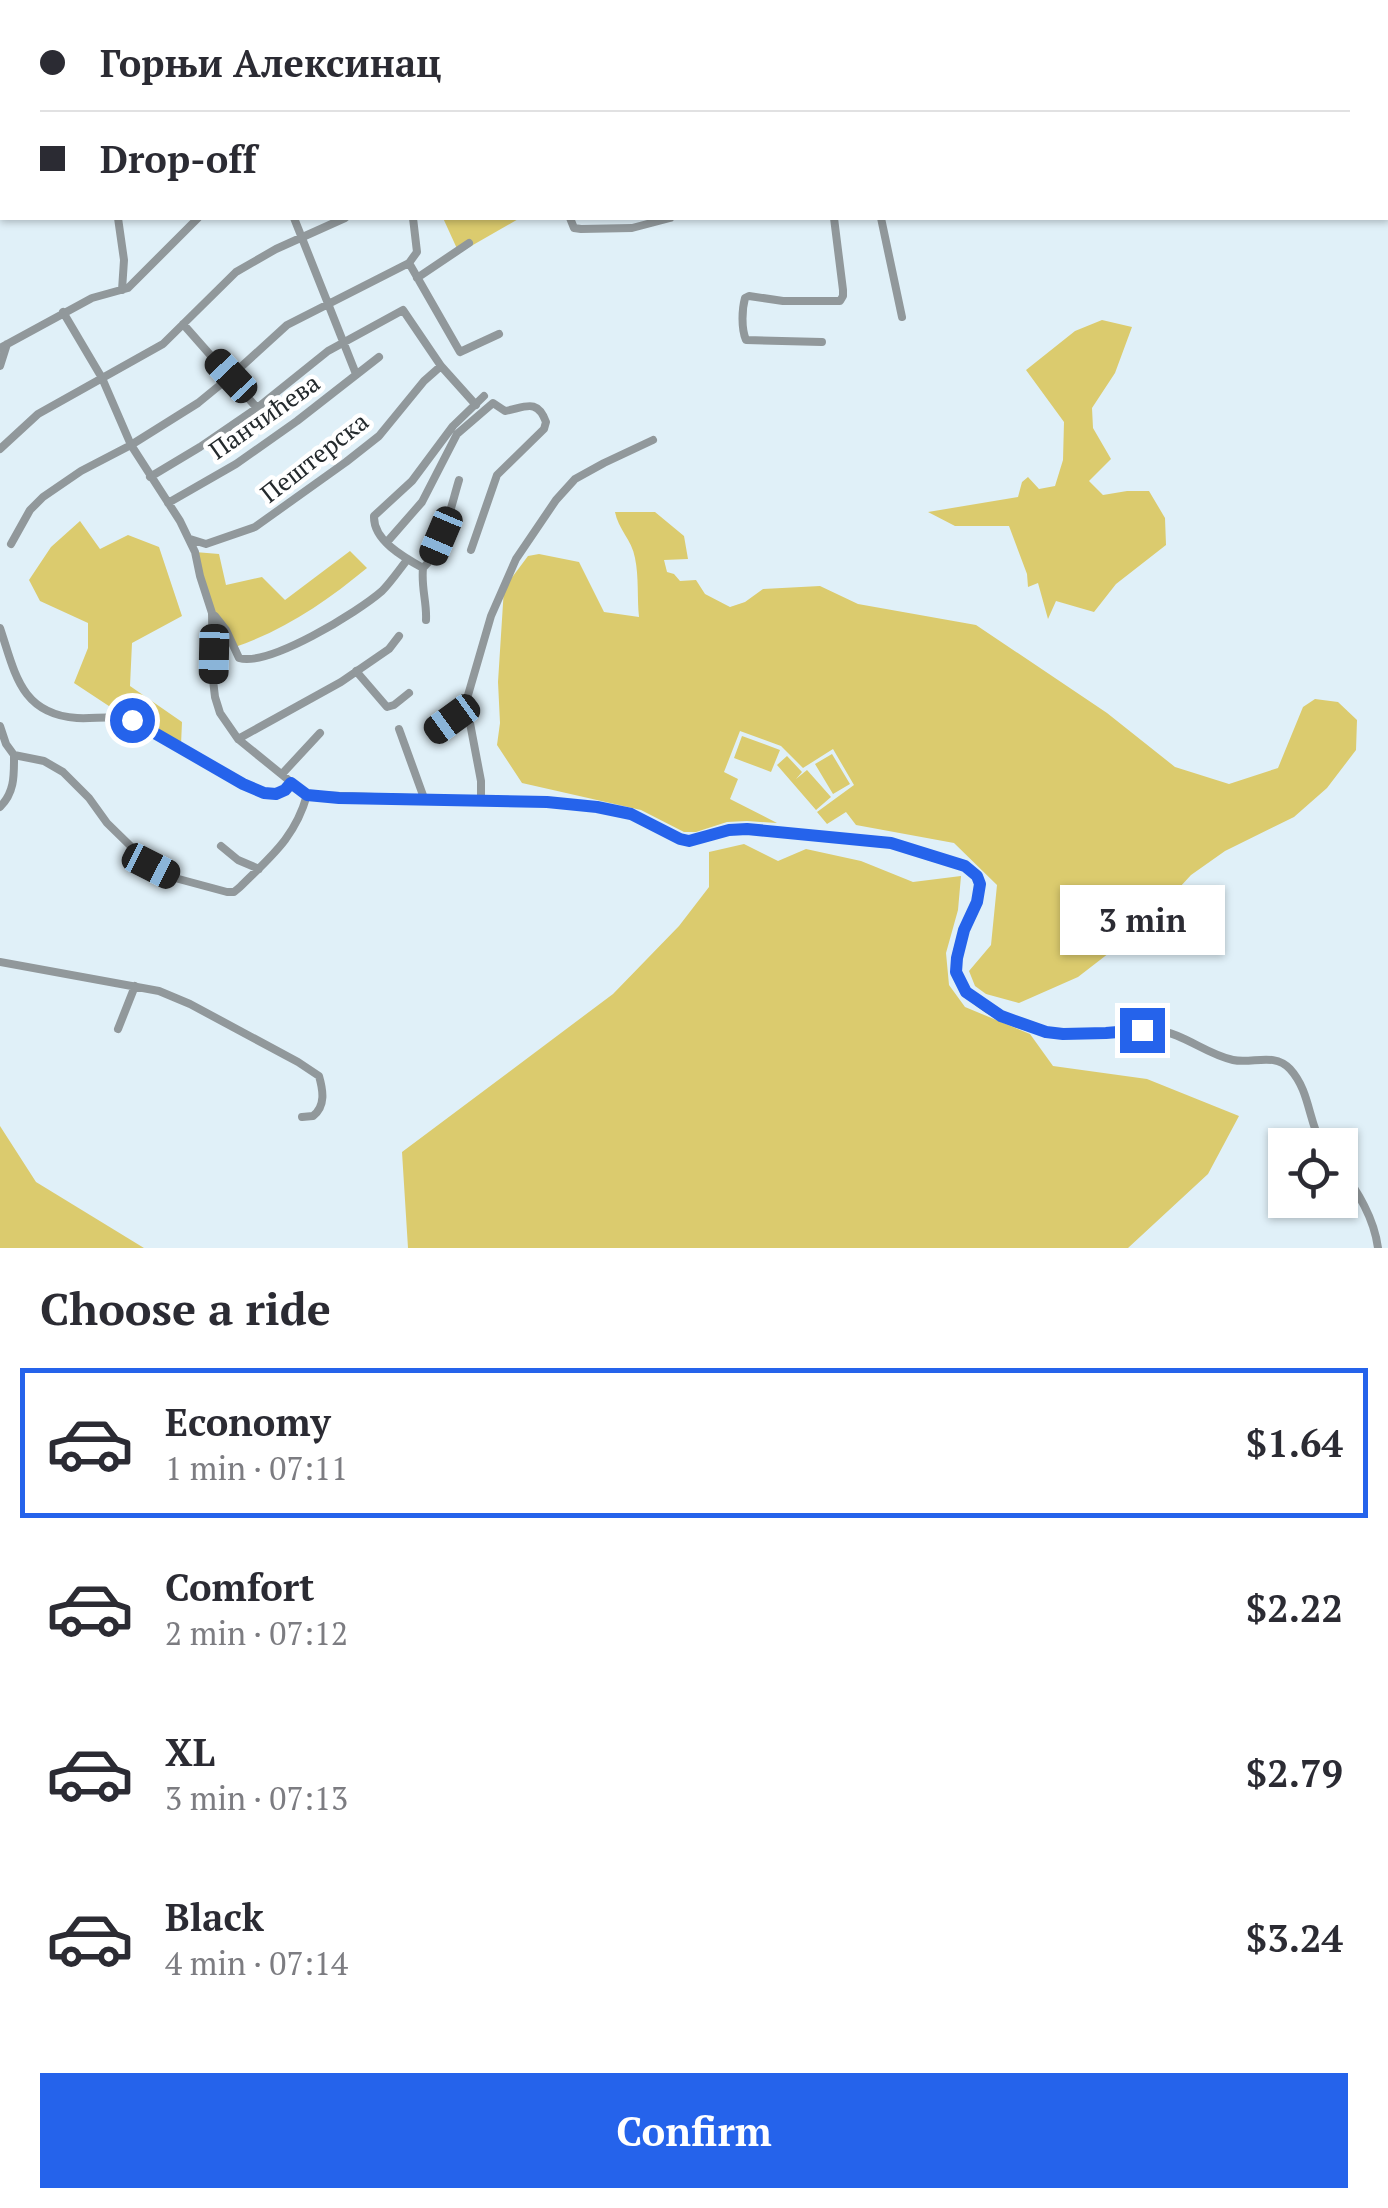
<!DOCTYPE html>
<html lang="en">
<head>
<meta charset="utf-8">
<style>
	body { margin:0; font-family:"PT Serif",serif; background:#f2f2f3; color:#2b2b33; height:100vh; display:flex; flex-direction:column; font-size:38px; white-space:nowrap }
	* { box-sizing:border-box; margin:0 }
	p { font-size:32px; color:#7c7c81 }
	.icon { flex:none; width:55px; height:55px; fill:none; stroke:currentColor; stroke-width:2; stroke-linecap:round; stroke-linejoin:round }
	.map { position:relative; height:1248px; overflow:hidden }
	.sheet { display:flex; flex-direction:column; background:#fff; flex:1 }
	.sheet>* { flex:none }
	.hud { position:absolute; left:0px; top:0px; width:1390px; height:220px; box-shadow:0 2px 8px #0004; display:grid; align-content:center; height:220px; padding:0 40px; background:#fff }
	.controls { position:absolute; left:1268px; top:1128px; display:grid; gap:20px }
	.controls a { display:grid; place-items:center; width:90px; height:90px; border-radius:0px; background:#fff; box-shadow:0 2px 8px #0004; font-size:50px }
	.end { position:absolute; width:45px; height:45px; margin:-22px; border:12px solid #2563eb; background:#fff; box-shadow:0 0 0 5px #fff }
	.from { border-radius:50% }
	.bubble { position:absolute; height:70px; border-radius:0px; background:#fff; box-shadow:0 2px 8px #0004; font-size:32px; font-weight:700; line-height:70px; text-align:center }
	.car { position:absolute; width:30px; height:60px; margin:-30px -15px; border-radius:12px; box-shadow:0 0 8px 2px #0007; background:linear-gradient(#222 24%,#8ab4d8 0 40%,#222 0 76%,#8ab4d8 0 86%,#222 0) }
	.hud b { display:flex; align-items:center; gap:35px; height:95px; font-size:38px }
	.hud b+b { border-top:2px solid #e1e1e2 }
	.hud i { width:25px; height:25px; background:#2b2b33 }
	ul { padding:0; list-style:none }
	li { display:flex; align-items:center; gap:30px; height:150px; margin:0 20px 15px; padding:0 20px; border:5px solid transparent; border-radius:0px }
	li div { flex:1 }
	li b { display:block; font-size:38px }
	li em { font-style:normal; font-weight:700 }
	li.active { border-color:#2563eb }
	li>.icon { width:90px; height:90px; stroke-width:1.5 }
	h2 { padding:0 40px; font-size:45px; line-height:120px }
	.cta { display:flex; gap:20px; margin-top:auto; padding:20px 40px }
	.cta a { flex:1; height:115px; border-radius:0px; background:#2563eb; color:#fff; font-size:40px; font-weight:700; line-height:115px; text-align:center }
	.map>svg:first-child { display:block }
	.green { fill:#dbcb6e }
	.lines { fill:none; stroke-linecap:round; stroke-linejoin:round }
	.street { stroke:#91989b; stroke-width:8 }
	.secondary { stroke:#656f74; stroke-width:11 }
	.primary { stroke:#475258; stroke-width:12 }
	.route { stroke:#2563eb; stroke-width:12 }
	.labels { text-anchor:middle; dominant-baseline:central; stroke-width:9; stroke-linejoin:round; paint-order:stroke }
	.street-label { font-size:25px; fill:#242a2d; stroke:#fff }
</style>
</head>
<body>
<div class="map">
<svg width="1388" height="1248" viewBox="0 0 1388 1248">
	<rect width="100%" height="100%" fill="#e0f0f8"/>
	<path class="green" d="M443,218H520L459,253Z
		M1102,320L1132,327L1115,373L1092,408L1093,428L1111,459L1089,481L1103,495L1127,491H1149L1165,518L1166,545L1116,584L1094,612L1056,601L1048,619L1038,583L1028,587L1027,574L1009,526H955L928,512L1018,497L1022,482L1028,477L1039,489L1055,486L1063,460L1064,422L1026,370L1075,331Z
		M615,512H655L684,536L688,559L664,560L667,572L674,574L680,581L696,580L705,594L730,607L745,602L763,589L820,586L858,604L976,625L1107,713L1175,767L1229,784L1278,768L1303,707L1315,699L1338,702L1357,720L1356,750L1327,788L1294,817L1225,851L1191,875L1144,926L1078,977L1019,1003L986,994L975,986L969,971L991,945L997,885L954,843L856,825L846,812L827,824L817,812L854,785L833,749L803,768L781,746L740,731L724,772L738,779L730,799L777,823L747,821L727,822L696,832H684L641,810L522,783L497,745L500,723L498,682L504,588L528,556L539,554L579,562L604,612L639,617C637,598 639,577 635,558C632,540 618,529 615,512Z
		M80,521L100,549L128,535L159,547L182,616L132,643L130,686L182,722L181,745L144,719L121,714L74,683L88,648V623L40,601L29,580L51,547Z
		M350,551L367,568C327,601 285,630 235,647L212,613L195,552L219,554L226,585L262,577L285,600Z
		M742,736L780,750L771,772L734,758Z
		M832,754L850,784L833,794L815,764Z
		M787,756L802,772L796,779L807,770L831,797L816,810L777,765Z
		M744,844L778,861L806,849L861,861L913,882L961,876L958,910L946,953L949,985L965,1007L1030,1034L1053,1066L1147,1079L1239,1116L1208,1174L1128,1248H408L402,1152L613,994L679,926L709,887V852Z
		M0,1126L36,1182L144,1248H0Z"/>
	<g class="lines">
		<path class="street" d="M36,0L37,2
			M452,0L454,2
			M936,0L938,2
			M253,2L261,0
			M409,2L412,0
			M1039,2L1042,0
			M1284,2L1285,0
			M118,218L124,260L122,290
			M294,218L356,374
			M570,218L574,228L581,229L632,228L670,218
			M881,218L902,317
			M409,263L460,352L499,334
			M417,278L469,243
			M63,312L102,378L131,445L180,521L195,552L200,576L212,613L213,680L215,697L220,713L238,739L307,795L547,802L597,807L631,813L680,839L689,841L729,830L747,829C782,832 818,836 853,839C865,840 878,840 890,843C908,846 925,853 941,858C953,862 966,864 975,874C1003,909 902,964 999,1016C1033,1034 1073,1036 1110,1033C1125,1031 1140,1029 1155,1030C1184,1033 1205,1054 1233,1060C1253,1064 1274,1052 1290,1069C1310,1091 1308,1120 1322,1145
			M183,324L257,408
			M822,342L746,340C741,328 742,309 745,298L749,296L783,301H840L843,296V290L834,218
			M0,348L92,298L128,288L198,218
			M0,366L7,344
			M0,449L38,414L163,344L236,272L276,249L345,218
			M150,477L200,447L257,408L328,351L403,310L441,366L476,405
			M168,503L236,464L297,421L379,357
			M190,539L206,544L255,527L346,462L379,436L424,381L441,366
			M387,542L422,502L457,434L493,403L505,411C524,408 537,397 546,422L544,429L497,475L471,550
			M11,544L30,510L43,497L81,471L131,445L198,403L231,376L287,325L409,263L417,252L413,218
			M423,568C403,557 373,540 374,516L412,481L453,426L484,396
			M215,616L226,630L239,658C269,667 358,612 382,591C391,582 399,570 407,560
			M426,620C427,602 421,588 423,568C442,551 451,506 459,480
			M0,628C15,672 20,714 77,718C96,719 113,715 133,720L243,784L264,793L276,794L285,790L291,783
			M356,671L387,707L394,705L409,693
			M0,726L6,744L14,755L44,761L63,772L89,798L107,823L151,866L175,878L227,892H234L240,887C270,857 295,838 307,795
			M399,729L424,798
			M433,732L466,709
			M238,739L341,682L389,649L399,636
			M282,774L320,733
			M481,801V781L466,702L491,616L516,559L556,500L575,479L604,463L653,440
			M0,807C15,792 14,775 14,755
			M221,846L238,860L259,869
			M0,962L159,991L190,1004L298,1062L319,1076C323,1090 326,1106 313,1116L302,1117
			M118,1029L135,986
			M1340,1168C1358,1192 1374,1218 1378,1248"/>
		<path class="secondary" d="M134,2L135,0
			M0,74L2,75"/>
		<path class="primary" d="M782,2L791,0
			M0,131L2,130"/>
	</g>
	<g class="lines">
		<path class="route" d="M132,720L243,784L264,793L276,794L285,790L291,783L307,795L339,798L547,802L597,807L631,814L680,839L689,841L729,830L747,829L891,843L965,866L977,876L980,884L977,902L964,930L957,958L956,972L966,992L1001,1016L1046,1032L1063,1034L1106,1033L1142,1030"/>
	</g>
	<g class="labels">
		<g class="street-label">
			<text transform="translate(264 416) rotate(-35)">Панчићева</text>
			<text transform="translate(314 457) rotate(-38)">Пештерска</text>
		</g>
	</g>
</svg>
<div class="controls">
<a><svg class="icon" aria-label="locate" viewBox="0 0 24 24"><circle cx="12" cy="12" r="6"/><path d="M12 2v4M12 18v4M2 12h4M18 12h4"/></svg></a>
</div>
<i class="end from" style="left:132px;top:720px"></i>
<i class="end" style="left:1142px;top:1030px"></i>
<div class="bubble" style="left:1060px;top:885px;width:165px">3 min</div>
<i class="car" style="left:231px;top:376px;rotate:317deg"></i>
<i class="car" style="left:441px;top:536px;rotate:203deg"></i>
<i class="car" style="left:214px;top:654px;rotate:181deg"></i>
<i class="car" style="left:452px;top:719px;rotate:234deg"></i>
<i class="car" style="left:151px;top:866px;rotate:117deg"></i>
<div class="hud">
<b><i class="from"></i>Горњи Алексинац</b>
<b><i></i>Drop-off</b>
</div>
</div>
<section class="sheet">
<h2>Choose a ride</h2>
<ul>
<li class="active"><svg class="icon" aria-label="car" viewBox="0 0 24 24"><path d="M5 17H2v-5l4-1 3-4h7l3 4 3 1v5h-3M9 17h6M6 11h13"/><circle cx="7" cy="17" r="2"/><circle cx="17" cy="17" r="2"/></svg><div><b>Economy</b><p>1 min · 07:11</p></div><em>$1.64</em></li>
<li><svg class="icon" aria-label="car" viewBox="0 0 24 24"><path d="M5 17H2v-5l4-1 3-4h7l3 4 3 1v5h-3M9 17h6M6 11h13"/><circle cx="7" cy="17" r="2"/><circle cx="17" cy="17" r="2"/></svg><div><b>Comfort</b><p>2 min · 07:12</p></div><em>$2.22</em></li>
<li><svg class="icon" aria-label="car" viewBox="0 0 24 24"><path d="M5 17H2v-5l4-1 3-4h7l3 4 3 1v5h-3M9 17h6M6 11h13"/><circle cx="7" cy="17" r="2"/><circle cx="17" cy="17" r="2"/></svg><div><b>XL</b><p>3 min · 07:13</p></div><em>$2.79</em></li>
<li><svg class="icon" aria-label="car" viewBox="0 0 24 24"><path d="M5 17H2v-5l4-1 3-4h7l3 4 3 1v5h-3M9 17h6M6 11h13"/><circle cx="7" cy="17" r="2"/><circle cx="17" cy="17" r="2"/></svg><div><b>Black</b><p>4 min · 07:14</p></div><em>$3.24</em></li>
</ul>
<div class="cta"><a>Confirm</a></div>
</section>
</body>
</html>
